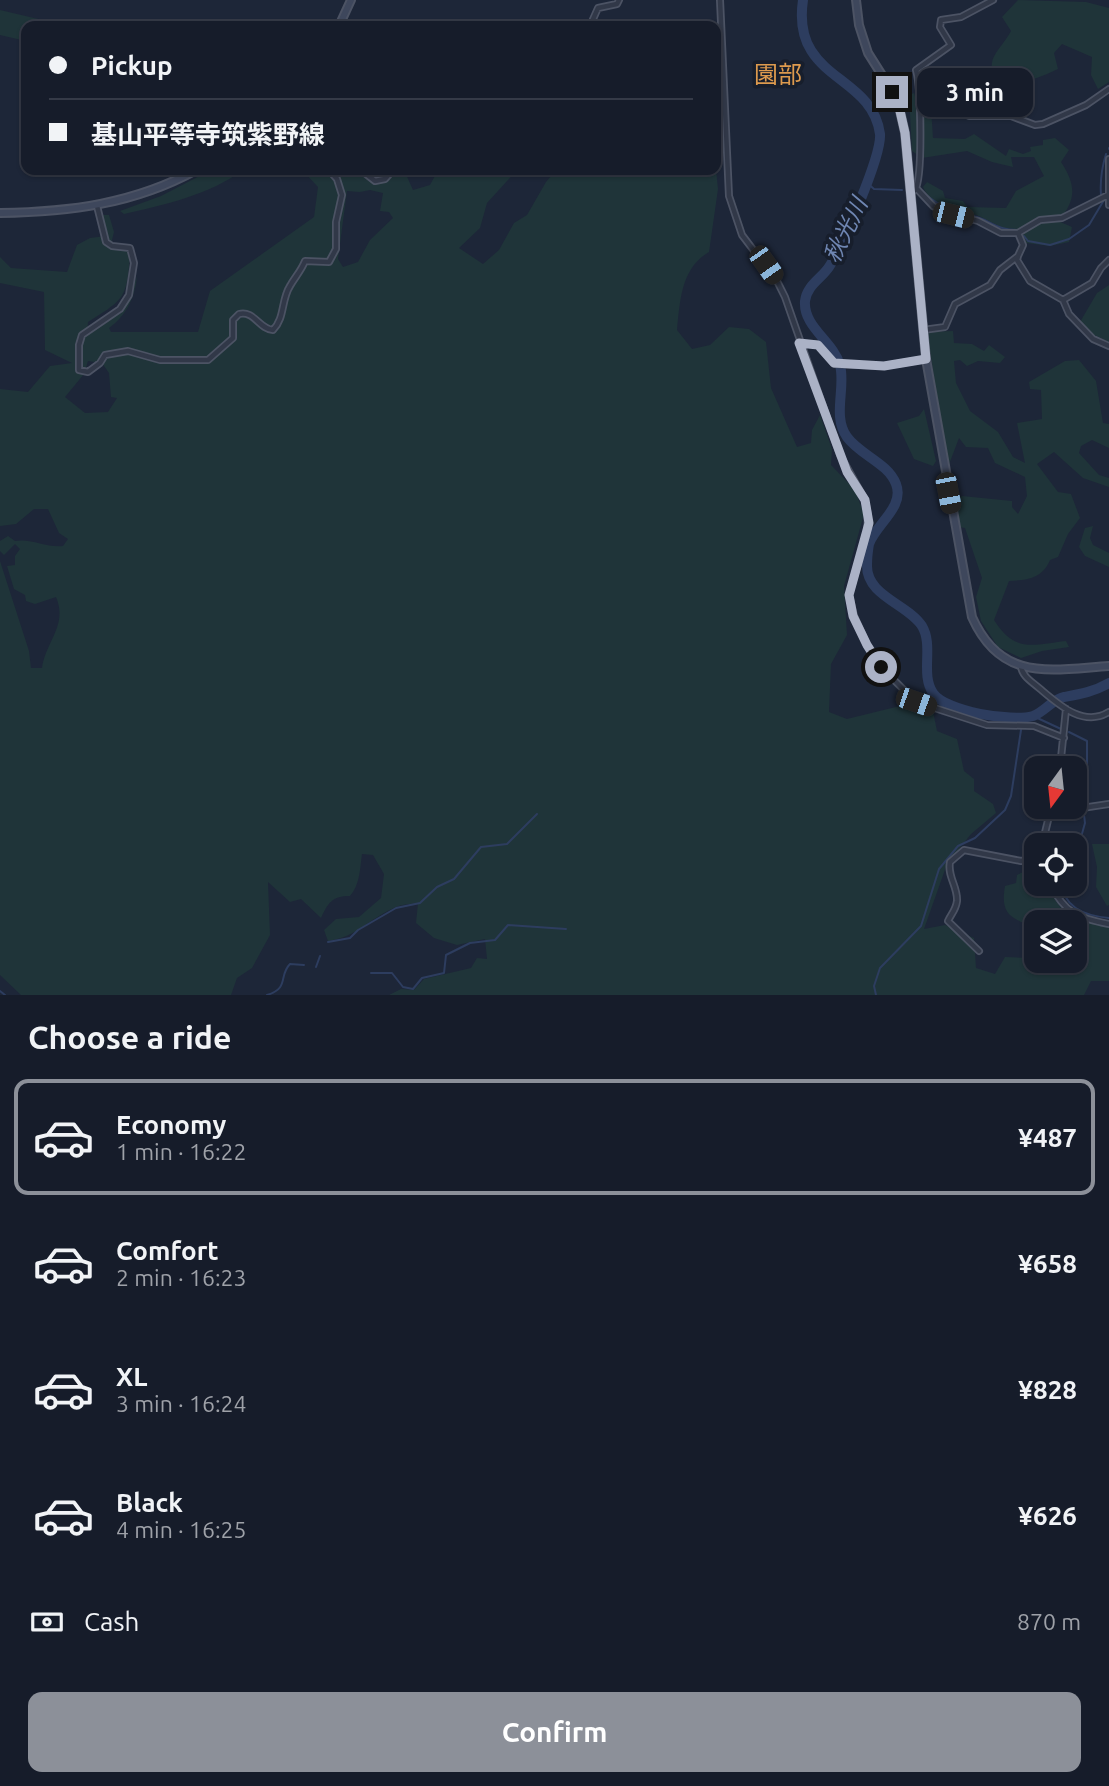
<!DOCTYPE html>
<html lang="en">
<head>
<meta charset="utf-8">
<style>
	body { margin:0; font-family:Ubuntu,"Noto Sans JP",sans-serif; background:#1f2532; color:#f1f3f6; height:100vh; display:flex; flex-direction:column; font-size:26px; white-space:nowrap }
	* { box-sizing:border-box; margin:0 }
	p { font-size:23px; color:#9ea1a8 }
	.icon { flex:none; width:38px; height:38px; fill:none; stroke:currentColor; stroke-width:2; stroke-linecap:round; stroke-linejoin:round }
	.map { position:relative; height:995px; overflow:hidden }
	.panel { display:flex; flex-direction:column; background:#161c2a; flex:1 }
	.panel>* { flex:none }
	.top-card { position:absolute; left:21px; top:21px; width:700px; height:154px; border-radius:14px; box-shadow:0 2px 5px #0004,0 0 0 2px #353a47; display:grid; align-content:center; height:154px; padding:0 28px; background:#161c2a }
	.needle { width:46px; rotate:195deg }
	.fabs { position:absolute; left:1024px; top:756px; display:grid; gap:14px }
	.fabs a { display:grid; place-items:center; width:63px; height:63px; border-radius:14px; background:#161c2a; box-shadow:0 2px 5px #0004,0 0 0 2px #353a47; font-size:35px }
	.end { position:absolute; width:32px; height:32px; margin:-16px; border:9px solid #abb2c6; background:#111; box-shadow:0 0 0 4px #111 }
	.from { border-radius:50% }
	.bubble { position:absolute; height:49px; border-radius:14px; background:#161c2a; box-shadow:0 2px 5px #0004,0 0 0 2px #353a47; font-size:23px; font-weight:600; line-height:49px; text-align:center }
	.car { position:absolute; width:21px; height:42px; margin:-21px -10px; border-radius:9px; box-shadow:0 0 5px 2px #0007; background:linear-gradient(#222 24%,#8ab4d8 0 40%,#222 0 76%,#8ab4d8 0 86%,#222 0) }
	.top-card b { display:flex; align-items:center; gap:24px; height:66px; font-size:26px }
	.top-card b+b { border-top:2px solid #353a47 }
	.top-card i { width:18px; height:18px; background:#f1f3f6 }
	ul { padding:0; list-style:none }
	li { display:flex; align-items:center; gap:21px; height:116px; margin:0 14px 10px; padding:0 14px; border:4px solid transparent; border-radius:14px }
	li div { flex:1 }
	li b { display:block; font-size:26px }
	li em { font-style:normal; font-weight:600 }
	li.on { border-color:#8c9099 }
	li>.icon { width:63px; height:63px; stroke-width:1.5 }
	h2 { padding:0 28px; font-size:32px; line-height:84px }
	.pay { display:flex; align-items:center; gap:18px; height:77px; padding:0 28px; font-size:26px }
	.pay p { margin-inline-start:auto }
	.primary-button { display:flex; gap:14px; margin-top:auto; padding:14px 28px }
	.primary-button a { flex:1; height:80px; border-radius:14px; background:#8c9099; color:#fff; font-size:28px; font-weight:600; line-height:80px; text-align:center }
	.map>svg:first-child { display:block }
	.green { fill:#1f3439; fill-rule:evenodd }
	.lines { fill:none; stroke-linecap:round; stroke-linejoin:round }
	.stream { stroke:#2d3d5f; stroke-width:2 }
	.river { stroke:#2d3d5f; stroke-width:10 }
	.street-casing { stroke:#4c5364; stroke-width:8 }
	.secondary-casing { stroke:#4c5364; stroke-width:10 }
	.street { stroke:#313848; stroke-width:4.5 }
	.secondary { stroke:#3e475c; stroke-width:6 }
	.route { stroke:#abb2c6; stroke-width:9 }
	.labels { text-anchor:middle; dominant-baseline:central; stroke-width:7; stroke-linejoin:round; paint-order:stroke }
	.water-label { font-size:23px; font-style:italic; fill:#6f86b2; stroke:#171e2c }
	.quarter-label { font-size:24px; fill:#dd9a4e; stroke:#171e2c }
</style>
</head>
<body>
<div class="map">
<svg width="1109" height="995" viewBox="0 0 1109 995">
	<rect width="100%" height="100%" fill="#1d2638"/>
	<path class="green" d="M1018,0L1086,2L1109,8V82L1098,89L1091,75L1092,57L1062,44L1054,53L1058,69C1034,81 1014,84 989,90L986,114L973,115L964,110L975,94L979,80L994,78C986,56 1001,50 1011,31L1002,17Z
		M0,10L68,26H26V41L0,35Z
		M914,93L919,109L931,108L933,138L965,139L974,134L1006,156L1009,149L1023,154L1031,151L1030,147L1043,145V140L1055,138L1069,150L1061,162C1076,185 1077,200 1058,221L1072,227L1069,242L1050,246L1026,243L1019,229C1000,229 998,225 981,217C960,208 934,211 923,187L927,182L943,191L945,198L963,201L967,207L1006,208L1016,191L1044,176L1034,157H1011L1013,167L992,162L967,151L922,158L912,151L909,95Z
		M211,170H243C209,195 164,205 124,214L120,211L161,196Z
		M302,170H404L413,190L430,185L438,170H517L487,203L480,228L459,248L483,264L499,250L514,223L527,215L546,182L556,170H716L718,189L709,252C681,268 680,301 677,330L692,349L710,345L729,327L749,329L766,342L771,388L797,447L811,443L812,430L820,415L832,449L831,465L855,490L864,514L844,586L847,635L831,664L829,712L847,719L908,704L933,711L937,731L957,739L964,771L974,779V791L993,804L996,813L971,834L947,864L924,929L945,925L974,938L976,968L995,974L1005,957L1030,958L1029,944H1036V961H1074V922H1036V928C1011,918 1000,915 1005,886L1016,883L1017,875L1023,872V864L1032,860L1036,864V884H1047C1063,920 1073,917 1109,927V981H1091L1084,995H389L401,989L414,990L424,979L471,968L477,958L487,959L485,939L457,945L434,938L416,923L418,903C411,904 403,904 396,907C369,918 358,937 328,941L324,930L336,919L359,917L381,898L384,874L373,855L362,854C360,868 360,885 350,896C332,896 328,903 321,918L301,899L290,902L268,882L270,935L252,968L237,978L231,995H21L0,975V561L29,651L31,668H42C46,641 68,625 56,597L35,604L26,601L25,595L14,589L7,566L15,565V556L20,549L15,544L4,555L0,551V541L8,536L15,541C31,538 47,548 63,546L68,539L59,533L48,509H34L16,524L0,526V389L28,392L50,366L72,363L45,350L44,292L0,283V257L11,268L67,272L77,245L90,238L106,236L103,215H109L114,232L110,248L126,250L130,254C127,298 125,299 88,322L87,335C115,320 128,306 137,276C135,297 127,315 109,328L111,332H198L210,291L314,217L318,187ZM370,190L383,193L380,211L389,212L393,218L370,240L358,262L343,267L338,259L347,191L360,192ZM88,361L102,363L109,373L111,397L117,398L108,412L85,413L65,397L84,374Z
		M1109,285V342L1094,335L1080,322L1097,293Z
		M953,331L954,343L972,344L984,351L989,345L1005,357L1000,363L978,361L967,366L960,360L954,361L956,383L970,411L998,432L1013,457L1025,463L1017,423L1042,419L1041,390L1030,389L1029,382L1065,361L1079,360L1096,381L1103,423L1109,424V448L1092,440L1081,446L1079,453L1099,475L1109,478V487L1083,478L1054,452L1037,464L1058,492L1071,494L1080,518L1068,534L1058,557L1050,560C1042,579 1027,580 1009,581L994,620C1015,653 1032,645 1066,641L1069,647L1042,651L1021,658L998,647L981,621L976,597L982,578L965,528L959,527L955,500L962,496L1012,501V507L1018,514L1027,496L1025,477L995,463L988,448L966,447L959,438L948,467L927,332Z
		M924,409L936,461L933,466L914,459L897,423L919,416Z
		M1093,526L1090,538L1093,545L1109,553V567L1085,556L1079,547L1085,528Z
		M1092,844H1109V905L1107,906L1096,887L1097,867Z"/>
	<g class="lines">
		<path class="stream" d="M1109,149V148
			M866,182L874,189L902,190
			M926,195C945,210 954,210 977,217C995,223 996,230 1019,230
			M1101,195C1100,182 1102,167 1106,154
			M1024,236L1028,241L1050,245L1069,239L1089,225L1104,200
			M1033,716L1061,729
			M1021,722V717
			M1069,732L1087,741V769L1081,790L1085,823L1078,848L1074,849
			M1062,884C1064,908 1087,916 1109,918
			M328,942L350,938L358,930L396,908L420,903L437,887L454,879L481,847L507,844L537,814
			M316,967L320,956
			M371,973H392L403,987L413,989L422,978L444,973L446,955L470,943L495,940L508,925L566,929
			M0,991L5,995
			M267,995C290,988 278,976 290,964L304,965
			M876,995L874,986L880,968L921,926L939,869L958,846L975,838L1005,810L1011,796L1021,730"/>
		<path class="river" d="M803,0C791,81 872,73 880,134C882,155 842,247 829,267C821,279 807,285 805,301C803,327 833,341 840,365C846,388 832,416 847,437C860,455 888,463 896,484C905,507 876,524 869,544C868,550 867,559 867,565C866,596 908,604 922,626C934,646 920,674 933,693C946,712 1012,722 1033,716C1044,712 1053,699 1064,697C1081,694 1093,692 1109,683"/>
		<defs>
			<path id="street" d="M720,0L729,196L742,235L777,281L785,297L840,455L865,500L868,515L867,532L849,595L854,616L867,645L881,667L916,702L987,725L1034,726L1064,738
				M590,26L598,8L617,4L619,0
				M919,103L947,105L969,116H1011L1035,125L1043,124L1086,105L1109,89
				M1109,159V205
				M361,170L375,181L385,179L393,170
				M917,189L933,206L943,212L978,221L1001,233H1018L1023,245L1018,256L1000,270L990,285L955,304L945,327L923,330
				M915,190C923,178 921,87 916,70L951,45L940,27L941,20L961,17L993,0
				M97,206L106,242L112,246L130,248L134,263L129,295L120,309L82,335L79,345V370L88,372L100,363L105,355L128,351L160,360H208L233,338V320L239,314C254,310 259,329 273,330C285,318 281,300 290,286C295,277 301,271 305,261L329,262L336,249V222L342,195L337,179L329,170
				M1018,233L1040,220L1062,218L1108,195
				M1018,256L1017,260L1030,281L1063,300L1069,314L1093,339L1109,346
				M1063,300L1092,283L1101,268L1109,260
				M799,343L818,345L834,364L884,366L926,359
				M1021,666C1022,676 1031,681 1039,688C1058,704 1083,728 1109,712
				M1060,768L1066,709
				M1051,809L1082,808L1109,804
				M1042,845L1051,808
				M1050,884C1065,913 1077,918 1109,924
				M979,951L948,921C951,914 956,910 957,901C958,887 947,876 950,862L964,850L1021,861L1027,860L1036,851"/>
			<path id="secondary" d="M856,0L859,25L868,53L892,91L900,111L905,133L926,359L972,617C1001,682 1049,670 1109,666
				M339,26L351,0
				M0,213C69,212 134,204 196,170"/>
		</defs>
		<use href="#street" class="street-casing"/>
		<use href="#secondary" class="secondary-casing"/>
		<use href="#street" class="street"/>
		<use href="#secondary" class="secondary"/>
	</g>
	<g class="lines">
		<path class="route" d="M881,667L867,645L853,616L849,595L869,523L865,500L847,472L799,343L818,345L834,363L884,366L926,359L905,133L900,111L892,92"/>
	</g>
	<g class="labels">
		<g class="water-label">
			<text transform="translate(845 230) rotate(-64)">秋光川</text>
		</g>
		<g class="quarter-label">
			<text x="778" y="74">園部</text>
		</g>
	</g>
</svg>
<div class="fabs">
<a><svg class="needle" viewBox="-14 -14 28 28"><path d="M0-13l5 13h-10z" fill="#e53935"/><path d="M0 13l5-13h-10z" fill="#9ea1a8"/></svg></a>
<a><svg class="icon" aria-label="locate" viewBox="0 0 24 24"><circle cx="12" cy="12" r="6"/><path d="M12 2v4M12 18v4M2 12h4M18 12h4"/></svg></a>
<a><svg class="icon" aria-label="layers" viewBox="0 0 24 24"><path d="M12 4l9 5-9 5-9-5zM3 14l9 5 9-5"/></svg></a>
</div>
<i class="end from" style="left:881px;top:667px"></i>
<i class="end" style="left:892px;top:92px"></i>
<div class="bubble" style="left:917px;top:68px;width:116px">3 min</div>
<i class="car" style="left:953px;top:215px;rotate:104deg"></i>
<i class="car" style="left:766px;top:265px;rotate:145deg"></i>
<i class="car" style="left:948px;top:493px;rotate:169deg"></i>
<i class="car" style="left:916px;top:702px;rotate:109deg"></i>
<div class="top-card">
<b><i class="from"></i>Pickup</b>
<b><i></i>基山平等寺筑紫野線</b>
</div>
</div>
<section class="panel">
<h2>Choose a ride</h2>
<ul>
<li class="on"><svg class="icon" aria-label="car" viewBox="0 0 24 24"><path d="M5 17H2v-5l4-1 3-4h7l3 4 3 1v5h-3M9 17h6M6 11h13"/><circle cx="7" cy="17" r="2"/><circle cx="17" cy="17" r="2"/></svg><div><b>Economy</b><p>1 min · 16:22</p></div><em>¥487</em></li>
<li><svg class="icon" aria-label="car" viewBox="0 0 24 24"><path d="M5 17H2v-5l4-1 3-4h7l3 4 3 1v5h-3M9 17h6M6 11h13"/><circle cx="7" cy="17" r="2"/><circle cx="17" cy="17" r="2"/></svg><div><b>Comfort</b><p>2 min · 16:23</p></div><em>¥658</em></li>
<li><svg class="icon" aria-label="car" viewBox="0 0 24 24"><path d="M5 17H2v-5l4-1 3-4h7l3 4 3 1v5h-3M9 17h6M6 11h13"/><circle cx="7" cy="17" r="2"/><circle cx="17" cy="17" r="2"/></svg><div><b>XL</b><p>3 min · 16:24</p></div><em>¥828</em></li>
<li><svg class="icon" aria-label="car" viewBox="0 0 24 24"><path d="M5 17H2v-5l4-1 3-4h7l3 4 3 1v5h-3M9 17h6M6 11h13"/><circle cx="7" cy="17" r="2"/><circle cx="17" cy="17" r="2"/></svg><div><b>Black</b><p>4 min · 16:25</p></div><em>¥626</em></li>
</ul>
<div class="pay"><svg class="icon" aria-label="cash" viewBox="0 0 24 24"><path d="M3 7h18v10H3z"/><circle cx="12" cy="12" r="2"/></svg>Cash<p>870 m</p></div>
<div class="primary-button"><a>Confirm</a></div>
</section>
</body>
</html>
